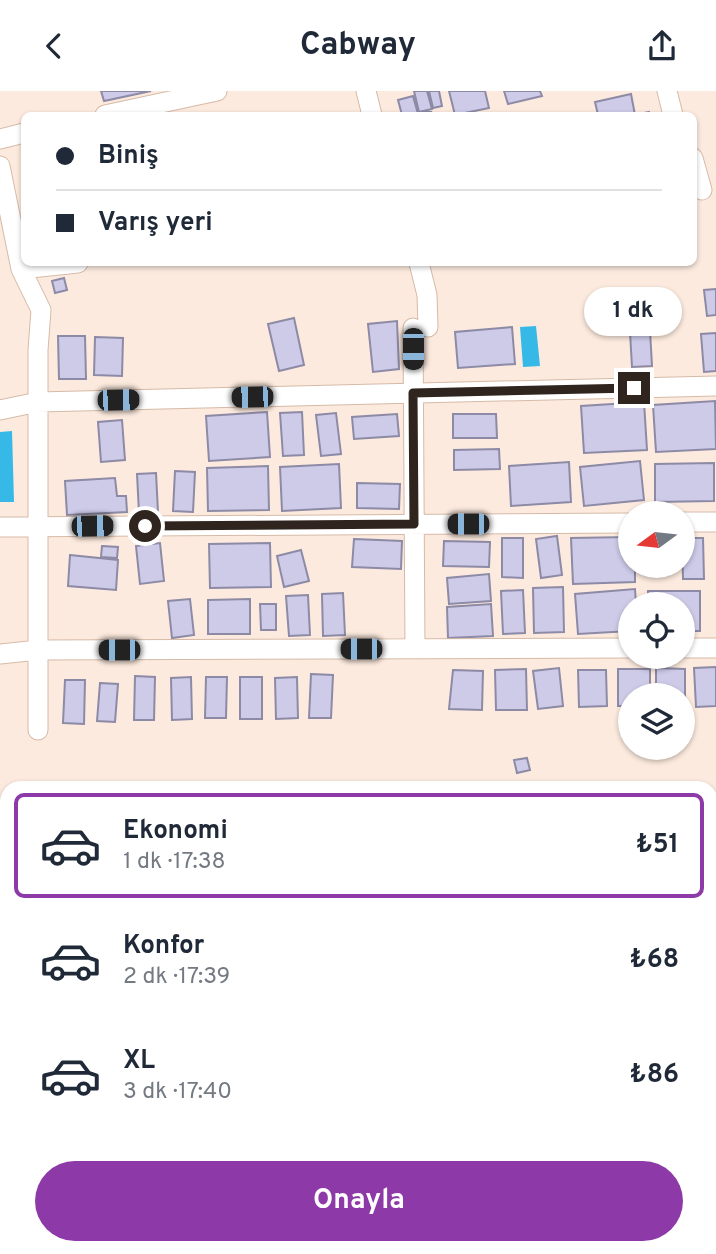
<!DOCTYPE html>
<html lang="tr">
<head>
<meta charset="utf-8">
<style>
	body { margin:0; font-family:Overpass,sans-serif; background:#f2f2f3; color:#1f2937; height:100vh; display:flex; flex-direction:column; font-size:26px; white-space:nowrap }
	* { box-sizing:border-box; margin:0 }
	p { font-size:23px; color:#747a83 }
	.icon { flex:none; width:38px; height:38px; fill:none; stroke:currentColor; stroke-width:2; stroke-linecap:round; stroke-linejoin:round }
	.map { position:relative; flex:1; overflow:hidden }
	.details { position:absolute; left:0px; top:690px; width:718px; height:474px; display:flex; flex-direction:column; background:#fff; border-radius:21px 21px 0 0; box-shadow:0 2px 5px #0004 }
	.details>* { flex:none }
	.top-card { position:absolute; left:21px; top:21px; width:676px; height:154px; border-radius:10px; box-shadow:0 2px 5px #0004; display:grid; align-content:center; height:154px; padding:0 35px; background:#fff }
	.needle { width:46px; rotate:255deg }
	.buttons { position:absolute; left:618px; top:410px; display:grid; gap:14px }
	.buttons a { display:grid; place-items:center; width:77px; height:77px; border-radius:50%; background:#fff; box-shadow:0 2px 5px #0004; font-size:35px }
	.end { position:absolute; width:32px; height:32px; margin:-16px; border:9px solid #30251e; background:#fff; box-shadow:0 0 0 4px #fff }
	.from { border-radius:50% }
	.bubble { position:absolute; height:49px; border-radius:24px; background:#fff; box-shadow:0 2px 5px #0004; font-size:23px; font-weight:700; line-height:49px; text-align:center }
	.car { position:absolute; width:21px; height:42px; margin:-21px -10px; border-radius:9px; box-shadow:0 0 5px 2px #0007; background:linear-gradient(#222 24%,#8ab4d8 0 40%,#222 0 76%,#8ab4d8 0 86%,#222 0) }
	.top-card b { display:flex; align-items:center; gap:24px; height:66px; font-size:26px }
	.top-card b+b { border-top:2px solid #e0e1e3 }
	.top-card i { width:18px; height:18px; background:#1f2937 }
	ul { padding:12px 0 0; list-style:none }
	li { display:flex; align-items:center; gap:21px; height:105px; margin:0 14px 10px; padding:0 21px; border:4px solid transparent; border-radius:10px }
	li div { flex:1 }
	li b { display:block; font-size:26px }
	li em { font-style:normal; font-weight:700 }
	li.on { border-color:#8d39a8 }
	li>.icon { width:63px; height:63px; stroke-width:1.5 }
	.action { display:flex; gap:14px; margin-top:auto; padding:14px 35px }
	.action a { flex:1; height:80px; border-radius:42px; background:#8d39a8; color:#fff; font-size:28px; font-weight:700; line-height:80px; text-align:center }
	header { display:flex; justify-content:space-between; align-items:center; height:91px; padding:0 35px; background:#fff; font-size:32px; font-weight:700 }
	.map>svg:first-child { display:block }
	.water { fill:#37b9e7 }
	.building { fill:#cecbe9; stroke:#8d8aa6; stroke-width:2 }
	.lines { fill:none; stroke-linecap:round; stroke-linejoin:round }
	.minor-casing { stroke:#d6baa7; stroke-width:21 }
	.minor { stroke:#fff; stroke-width:19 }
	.route { stroke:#30251e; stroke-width:9 }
</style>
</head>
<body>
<header><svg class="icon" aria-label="back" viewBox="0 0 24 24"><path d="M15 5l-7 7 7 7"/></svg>Cabway<svg class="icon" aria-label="share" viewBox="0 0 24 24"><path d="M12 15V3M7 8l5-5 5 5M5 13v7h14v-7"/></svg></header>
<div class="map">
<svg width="716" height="1163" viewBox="0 0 716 1163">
	<rect width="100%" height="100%" fill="#fceade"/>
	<path class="water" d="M536,235L540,275L523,276L520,236Z
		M12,340L14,411H0V341Z"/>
	<path class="building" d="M101,0H151L104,10Z
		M414,0H427L432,18L419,21Z
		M429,0H439L442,15L433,17Z
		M449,0H485L489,17L455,24Z
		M504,0H540L542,5L508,13Z
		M631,3L635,24L649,21L650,24H598L595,11Z
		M413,5L418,23L431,20L432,24H402L398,9Z
		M64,187L67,199L55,202L52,190Z
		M716,198V224L707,225L704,199Z
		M649,222L652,275L632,276L629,224Z
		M294,227L304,274L279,280L268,233Z
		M397,230L399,278L373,281L368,233Z
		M512,236L515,273L458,277L455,241Z
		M716,242V280L704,281L701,243Z
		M58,245H85L86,288H59Z
		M95,246L123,247L122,285L94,284Z
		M715,310L716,358L656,361L653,314Z
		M644,311L647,359L584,362L581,315Z
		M267,321L270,366L209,370L206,325Z
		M302,321L304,364L283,365L280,322Z
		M336,322L341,363L321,365L316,324Z
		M397,323L399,345L354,348L352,326Z
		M453,323H496L497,347H453Z
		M122,329L125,369L101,371L98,331Z
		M499,358L500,378L454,379V359Z
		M640,370L644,409L584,415L580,376Z
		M569,371L571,411L511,415L509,375Z
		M714,372V410L655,411V373Z
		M339,373L341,417L282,420L280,376Z
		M268,375L269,419L208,420L207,377Z
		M175,380L195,381L193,421L173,420Z
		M156,382L158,421L139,422L137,383Z
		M115,387L117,405H126L127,421L67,424L65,390Z
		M357,392L400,393L399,418L357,417Z
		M557,445L562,484L541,487L536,448Z
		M630,446V474H635V491L573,493L571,447Z
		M502,447H523V487L502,486Z
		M682,447H703L704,488H683Z
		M354,448L402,450L401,478L352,476Z
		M444,450L490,451L489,476L443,475Z
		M160,452L164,490L140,493L136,455Z
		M270,452L271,496L210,497L209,453Z
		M102,455L118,456L117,467L101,466Z
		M301,459L309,490L284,496L277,465Z
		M70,464L118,469L116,499L68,495Z
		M646,474H668V484H645Z
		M489,483L491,510L449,513L447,487Z
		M563,496L564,541L534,542L533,497Z
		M635,498L636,513H630V540L578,543L575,503Z
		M523,499L525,542L503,543L501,500Z
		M648,500H700V540H682V513H648Z
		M343,502L345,544L323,545L322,503Z
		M308,504L310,544L289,545L286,505Z
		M190,508L194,544L172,547L168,510Z
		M250,508V543H208V509Z
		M260,513H276V539H261Z
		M491,513L493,545L448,547L447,516Z
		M716,576V615L696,616L694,577Z
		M559,577L563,615L538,618L533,580Z
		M656,577L685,578V614L682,604H656Z
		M526,578L527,619H496L495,579Z
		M618,578H650V604H630V615H618Z
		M453,579L483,580L482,619L449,618Z
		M578,579H606L607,615L579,616Z
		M311,583L333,584L331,627H309Z
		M135,585L155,586L154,629H134Z
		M191,586L192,628L172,629L171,587Z
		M206,586H227L226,627H205Z
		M240,586H262V628H240Z
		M297,586L298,627L276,628L275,587Z
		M65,589H85L84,633L63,632Z
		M100,592L118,593L115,631L97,630Z
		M527,667L530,679L517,682L514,669Z"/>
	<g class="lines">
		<defs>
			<path id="minor" d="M366,0L372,24
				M667,0L673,24
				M105,24L217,0
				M0,48L24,42
				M693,67L702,99
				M0,75L21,178
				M419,172L427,204L428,236
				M413,237L415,558
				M0,319L38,311L716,295
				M682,431H716
				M0,436L630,432
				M682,557H716
				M0,563L38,559L630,557
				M38,639V259L41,219L21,178L78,172
				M0,870L7,895
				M82,1157L84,1163"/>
		</defs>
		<use href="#minor" class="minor-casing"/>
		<use href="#minor" class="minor"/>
	</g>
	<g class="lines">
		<path class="route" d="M145,435L414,433L413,302L634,297"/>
	</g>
</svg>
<div class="buttons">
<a><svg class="needle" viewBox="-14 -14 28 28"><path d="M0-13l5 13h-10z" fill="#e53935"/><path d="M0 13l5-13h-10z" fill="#747a83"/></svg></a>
<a><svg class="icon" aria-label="locate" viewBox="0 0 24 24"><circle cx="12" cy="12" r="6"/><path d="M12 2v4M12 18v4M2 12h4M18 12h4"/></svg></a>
<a><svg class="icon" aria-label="layers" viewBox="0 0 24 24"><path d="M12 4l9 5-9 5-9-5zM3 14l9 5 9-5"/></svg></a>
</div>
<i class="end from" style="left:145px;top:435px"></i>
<i class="end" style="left:634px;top:297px"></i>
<div class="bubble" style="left:584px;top:196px;width:98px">1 dk</div>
<i class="car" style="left:413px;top:258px;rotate:180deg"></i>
<i class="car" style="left:252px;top:306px;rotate:269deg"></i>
<i class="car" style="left:118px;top:309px;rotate:89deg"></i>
<i class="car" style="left:468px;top:433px;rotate:270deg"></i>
<i class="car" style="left:92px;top:435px;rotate:89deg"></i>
<i class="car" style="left:361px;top:558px;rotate:270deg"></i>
<i class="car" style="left:119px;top:559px;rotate:270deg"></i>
<div class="top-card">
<b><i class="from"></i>Biniş</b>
<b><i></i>Varış yeri</b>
</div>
<section class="details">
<ul>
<li class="on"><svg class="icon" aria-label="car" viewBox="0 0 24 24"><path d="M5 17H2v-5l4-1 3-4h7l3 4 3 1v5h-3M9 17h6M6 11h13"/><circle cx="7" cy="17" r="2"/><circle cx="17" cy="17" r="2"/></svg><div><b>Ekonomi</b><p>1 dk · 17:38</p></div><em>₺51</em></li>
<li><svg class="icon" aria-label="car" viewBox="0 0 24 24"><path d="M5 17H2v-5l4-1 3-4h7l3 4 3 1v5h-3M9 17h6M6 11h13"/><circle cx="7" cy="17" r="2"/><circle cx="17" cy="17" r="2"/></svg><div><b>Konfor</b><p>2 dk · 17:39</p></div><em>₺68</em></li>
<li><svg class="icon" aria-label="car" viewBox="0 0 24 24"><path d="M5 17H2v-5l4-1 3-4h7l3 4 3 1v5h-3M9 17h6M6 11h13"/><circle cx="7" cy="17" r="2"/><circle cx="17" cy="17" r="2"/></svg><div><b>XL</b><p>3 dk · 17:40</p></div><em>₺86</em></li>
</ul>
<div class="action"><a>Onayla</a></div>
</section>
</div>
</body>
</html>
